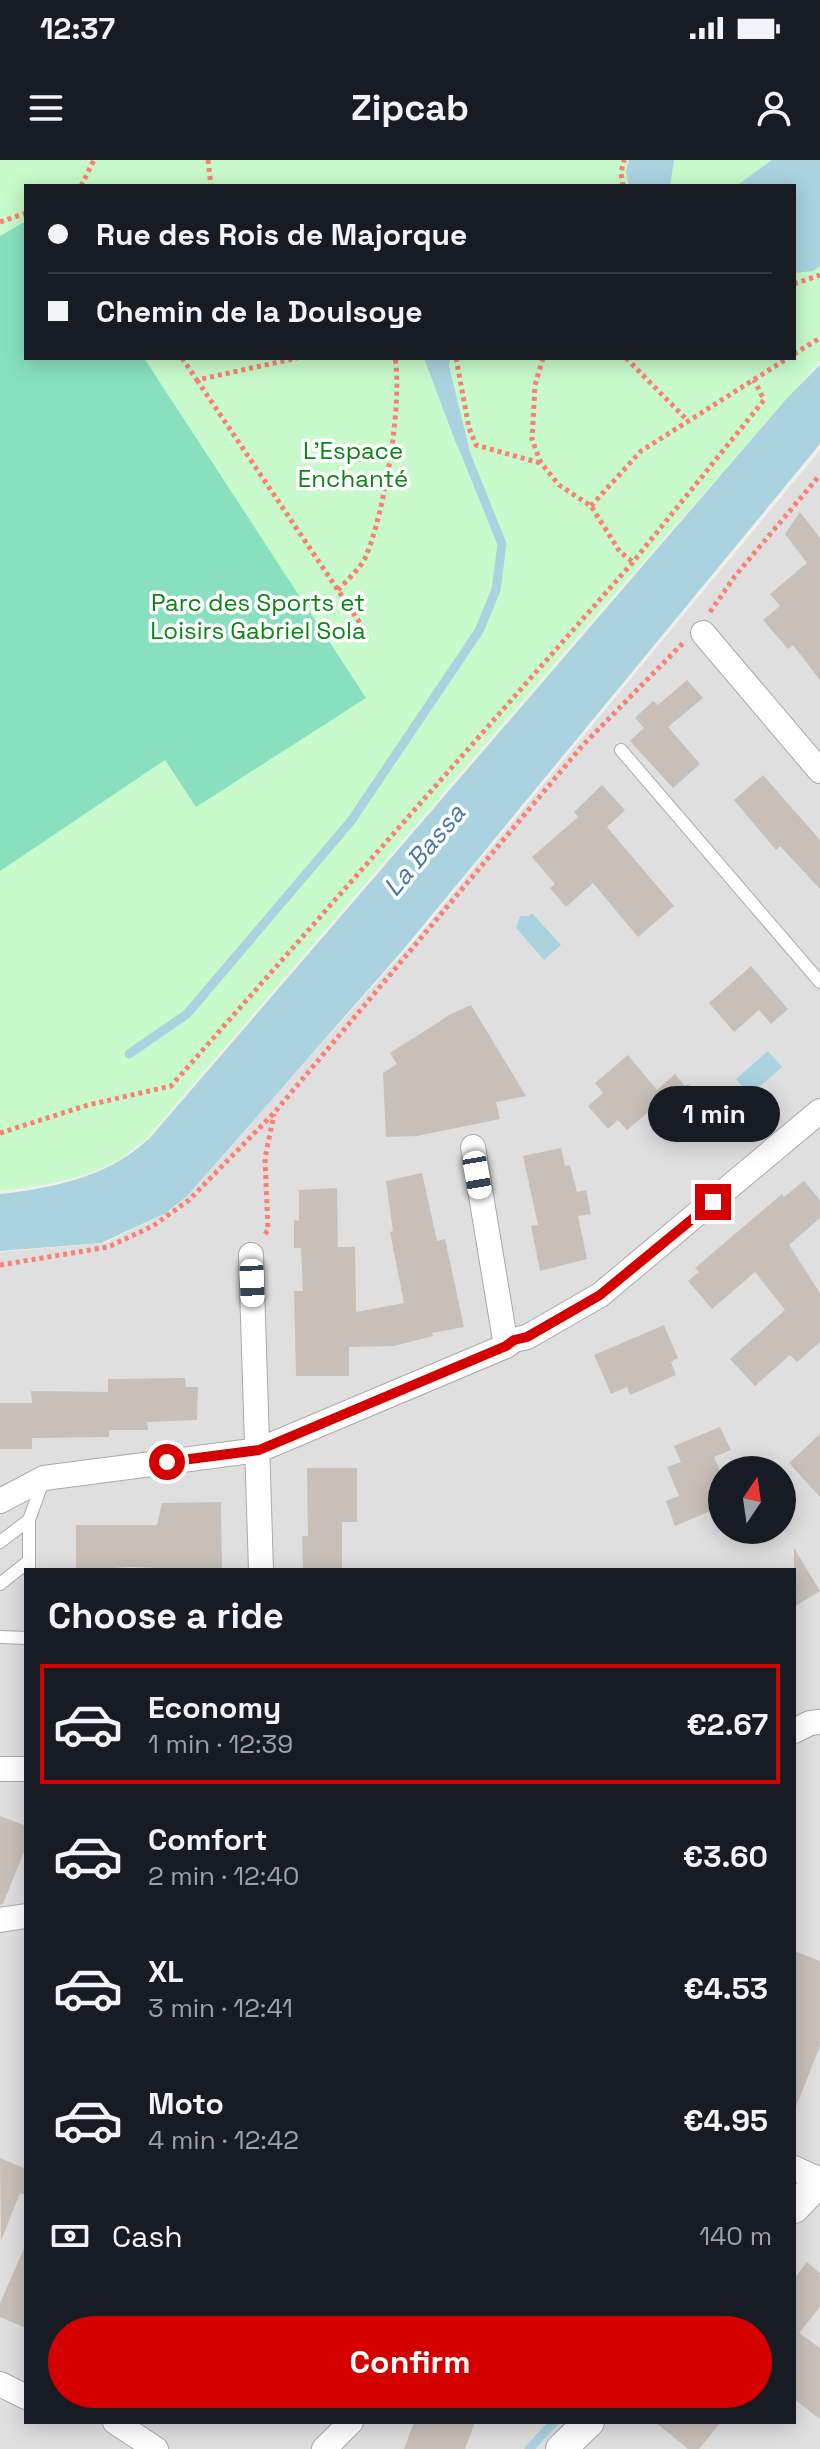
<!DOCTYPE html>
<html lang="en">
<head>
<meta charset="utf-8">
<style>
	body { margin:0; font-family:"Space Grotesk",sans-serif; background:#20242c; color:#f1f3f6; height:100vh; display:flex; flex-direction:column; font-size:30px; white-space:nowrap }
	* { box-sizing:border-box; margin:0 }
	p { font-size:26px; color:#9ea1a6 }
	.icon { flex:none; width:44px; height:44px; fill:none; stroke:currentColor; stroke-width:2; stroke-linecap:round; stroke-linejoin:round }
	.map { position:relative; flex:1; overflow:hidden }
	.drawer { position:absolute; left:24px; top:1408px; width:772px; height:856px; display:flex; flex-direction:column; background:#171b24; border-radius:0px; box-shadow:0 4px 20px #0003 }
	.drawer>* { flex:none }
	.guide { position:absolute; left:24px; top:24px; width:772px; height:176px; border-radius:0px; box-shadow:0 4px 20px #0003; display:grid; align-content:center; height:176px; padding:0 24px; background:#171b24 }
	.needle { width:52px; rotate:13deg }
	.controls { position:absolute; left:708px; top:1296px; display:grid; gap:16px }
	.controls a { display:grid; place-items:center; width:88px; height:88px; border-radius:50%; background:#171b24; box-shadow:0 4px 20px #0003; font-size:40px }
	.end { position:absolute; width:36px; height:36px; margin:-18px; border:10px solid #d40000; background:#fff; box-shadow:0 0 0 4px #fff }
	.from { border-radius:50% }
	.bubble { position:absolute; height:56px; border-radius:28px; background:#171b24; box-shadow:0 4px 20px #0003; font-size:26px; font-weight:700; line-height:56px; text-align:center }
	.car { position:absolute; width:24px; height:48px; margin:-24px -12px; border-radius:10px; box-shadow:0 0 6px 2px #0007; background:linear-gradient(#fff 24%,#345 0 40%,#fff 0 76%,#345 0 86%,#fff 0) }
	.guide b { display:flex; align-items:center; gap:28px; height:76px; font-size:30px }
	.guide b+b { border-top:2px solid #363941 }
	.guide i { width:20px; height:20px; background:#f1f3f6 }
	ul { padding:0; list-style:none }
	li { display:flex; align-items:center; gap:24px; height:120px; margin:0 16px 12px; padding:0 8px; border:4px solid transparent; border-radius:0px }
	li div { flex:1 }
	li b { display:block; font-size:30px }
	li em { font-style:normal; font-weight:700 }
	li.current { border-color:#d40000 }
	li>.icon { width:72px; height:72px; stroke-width:1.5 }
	h2 { padding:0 24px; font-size:36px; line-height:96px }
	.pay { display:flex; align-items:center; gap:20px; height:88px; padding:0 24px; font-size:30px }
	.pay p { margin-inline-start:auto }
	.action { display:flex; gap:16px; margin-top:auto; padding:16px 24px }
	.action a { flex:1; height:92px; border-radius:48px; background:#d40000; color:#fff; font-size:32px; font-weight:700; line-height:92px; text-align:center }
	.status { display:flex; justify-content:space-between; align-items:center; height:56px; padding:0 40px; background:#171b24; direction:ltr }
	.status svg { height:22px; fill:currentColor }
	header { display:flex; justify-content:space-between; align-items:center; height:104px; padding:0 24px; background:#171b24; font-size:36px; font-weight:700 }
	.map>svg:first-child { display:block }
	.residential { fill:#e0dfdf; fill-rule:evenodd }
	.park { fill:#c8facc; fill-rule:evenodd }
	.pitch { fill:#88e0be }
	.water { fill:#aad3df }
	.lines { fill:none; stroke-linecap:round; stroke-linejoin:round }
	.stream { stroke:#aad3df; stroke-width:9 }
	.building { fill:#c7bfb8 }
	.service-casing { stroke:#a9a9a9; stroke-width:14 }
	.minor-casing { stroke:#a9a9a9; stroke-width:26 }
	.tertiary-casing { stroke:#a9a9a9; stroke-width:32 }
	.path { stroke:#fa8072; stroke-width:5; stroke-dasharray:4 4; stroke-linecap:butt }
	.service { stroke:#fff; stroke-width:12 }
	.minor { stroke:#fff; stroke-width:24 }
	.tertiary { stroke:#fff; stroke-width:30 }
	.route { stroke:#d40000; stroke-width:10 }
	.labels { text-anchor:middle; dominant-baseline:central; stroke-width:7; stroke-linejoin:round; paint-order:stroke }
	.park-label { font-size:24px; fill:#0c8416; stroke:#fff }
	.water-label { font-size:26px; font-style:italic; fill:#4a7aab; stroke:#fff }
</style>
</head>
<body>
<div class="status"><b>12:37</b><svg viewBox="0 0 49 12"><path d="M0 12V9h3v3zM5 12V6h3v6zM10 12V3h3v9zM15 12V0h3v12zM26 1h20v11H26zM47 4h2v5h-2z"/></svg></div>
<header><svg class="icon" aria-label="menu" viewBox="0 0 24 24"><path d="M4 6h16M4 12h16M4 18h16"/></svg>Zipcab<svg class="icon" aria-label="person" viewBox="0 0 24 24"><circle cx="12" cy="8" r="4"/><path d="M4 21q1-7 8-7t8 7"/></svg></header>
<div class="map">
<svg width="820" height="2289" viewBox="0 0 820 2289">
	<rect width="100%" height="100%" fill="#f2efe9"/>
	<path class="residential" d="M820,290V2289H0V1092L105,1083L172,1050L412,783ZM722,1310H782V1370H722ZM26,1410H794V2262H26Z"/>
	<path class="park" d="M0,0H820V201L593,459L146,979C136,987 126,995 116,1001C82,1020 37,1027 0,1031ZM26,26H794V198H26Z"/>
	<path class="pitch" d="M26,61V198H144L366,538L196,647L165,600L0,711V76Z"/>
	<path class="water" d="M629,0H674L670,26H629L626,12Z
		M772,0H820V106L813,111L794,113V26H736Z
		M424,198H450L449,206L469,288L457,286Z
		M820,205V284L403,790L187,1036L166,1053L101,1083L0,1091V1034C39,1030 85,1021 119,1001C130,995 140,986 149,979L788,237Z
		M532,753L561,785L544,800L516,768L520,756H529Z
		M768,891L782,907L750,935L736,919Z"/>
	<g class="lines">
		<path class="stream" d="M129,894L187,854L351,661L479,471L496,430L502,384L463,287
			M529,2289L554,2262"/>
	</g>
	<path class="building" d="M800,352L820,378V520L793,485L788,489L763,460L780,446L770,434L807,403L785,374Z
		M687,520L703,538L668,567L700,604L673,628L630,581L644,568L635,558L653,541L658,545Z
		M763,615L820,680V729L780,686L776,690L734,640Z
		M602,625L625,650L607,667L674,746L638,777L593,723L566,747L550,728L555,724L532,697L578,657L574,652Z
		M751,806L788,849L771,864L759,850L734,872L709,843Z
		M471,845L526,936L496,942L500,959L417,976L386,977L383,913L397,904L390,893L451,854Z
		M628,895L657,930L675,914L685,926L688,924L707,946L681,968L659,943L627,970L618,960L608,969L588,946L603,933L595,923Z
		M561,988L565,1006L570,1005L577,1032L586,1030L591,1054L578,1056L587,1099L540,1111L531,1066L538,1065L523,996Z
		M422,1013L437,1081L445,1079L464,1167L432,1173L433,1176L394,1186L349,1187V1216H296L294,1131H303L301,1088H294V1060L299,1061V1030L337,1028L338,1087H355L356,1152L404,1143L390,1072L393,1071L386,1021Z
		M804,1021L820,1040V1058L789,1085L820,1133V1182L797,1202L790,1195L755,1226L730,1199L785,1150L755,1112L712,1149L688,1121L699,1112L695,1108L782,1034L784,1037Z
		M664,1165L678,1198L671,1202L676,1215L630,1235L627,1227L611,1234L594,1195Z
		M185,1218L186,1227H198L197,1260L147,1262L148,1270H109V1277L32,1278V1289H0V1243H32L31,1231L108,1232V1219Z
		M720,1267L731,1290L714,1297L722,1316V1346L675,1366L666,1341L679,1336L667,1307L681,1302L674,1286Z
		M820,1274V1337L789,1303Z
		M307,1308H357V1362H342V1410H303L302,1376H308Z
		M221,1342L222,1410L130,1407L76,1410V1365H157L162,1343Z
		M794,1388L820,1431L794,1447Z
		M0,1656L26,1666V1687L3,1744L0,1745Z
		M794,1791L820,1801V1886L795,1949Z
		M0,1998L26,2009V2035L20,2033L1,2081Z
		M26,2084V2168L0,2157V2143Z
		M807,2102L820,2113V2147L799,2173L820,2188V2259L794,2239V2119Z
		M414,2262H475L465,2289H404Z
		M655,2262H721L699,2289H688Z"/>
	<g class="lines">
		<defs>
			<path id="service" d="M621,590L820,822
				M0,1382L29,1360
				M29,1410V1360L43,1321
				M0,1424L29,1401
				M0,1477L26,1478"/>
			<path id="minor" d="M703,473L820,611
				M473,987L506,1186
				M251,1095L261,1410
				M0,1341L44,1318L259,1290L506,1186L514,1180L527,1177L600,1135L820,951
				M794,1571L810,1563L820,1562
				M0,1609H26
				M0,1760L26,1756
				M794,2008L820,2020
				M0,2224L26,2237
				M115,2262L156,2289
				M324,2289L351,2262"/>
			<path id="tertiary" d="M794,2048L820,2021
				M561,2289L589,2262"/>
		</defs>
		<use href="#service" class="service-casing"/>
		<use href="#minor" class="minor-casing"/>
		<use href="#tertiary" class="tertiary-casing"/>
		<path class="path" d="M208,0L211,26
			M81,26L94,0
			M623,26L621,13L624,0
			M0,62L26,53
			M794,124L820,115
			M794,194L820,178
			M182,198L197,220L297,198
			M456,198L469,268L476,285L540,303
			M543,198L535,225L532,280L541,303L559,325L591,346L620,392L633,402
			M626,198L688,261
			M197,220L366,472
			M591,346L641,291L788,198
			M338,430C347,420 361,408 366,396C384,354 403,243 395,198
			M710,452L735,416L820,315
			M0,973L88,945L171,926L633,402L764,240L754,220
			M265,1074L268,1070L265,998L274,954
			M0,1105L108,1087L153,1066L189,1040L274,953L583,585L683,483"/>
		<use href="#service" class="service"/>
		<use href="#minor" class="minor"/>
		<use href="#tertiary" class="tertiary"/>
	</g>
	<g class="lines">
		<path class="route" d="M167,1302L259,1290L506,1186L514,1180L527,1177L600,1135L713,1042"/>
	</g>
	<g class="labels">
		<g class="park-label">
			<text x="353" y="290">L'Espace<tspan x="353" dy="28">Enchanté</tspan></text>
			<text x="258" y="442">Parc des Sports et<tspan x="258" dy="28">Loisirs Gabriel Sola</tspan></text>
		</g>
		<g class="water-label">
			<text transform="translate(424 690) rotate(-50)">La Bassa</text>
		</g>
	</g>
</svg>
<div class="controls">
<a><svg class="needle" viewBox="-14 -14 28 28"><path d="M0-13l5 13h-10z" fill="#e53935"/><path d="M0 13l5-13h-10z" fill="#9ea1a6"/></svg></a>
</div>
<i class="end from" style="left:167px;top:1302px"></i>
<i class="end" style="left:713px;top:1042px"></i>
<div class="bubble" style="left:648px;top:926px;width:132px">1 min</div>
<i class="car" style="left:477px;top:1015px;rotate:170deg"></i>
<i class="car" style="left:252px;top:1123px;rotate:178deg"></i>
<div class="guide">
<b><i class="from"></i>Rue des Rois de Majorque</b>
<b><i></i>Chemin de la Doulsoye</b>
</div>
<section class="drawer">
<h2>Choose a ride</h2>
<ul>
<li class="current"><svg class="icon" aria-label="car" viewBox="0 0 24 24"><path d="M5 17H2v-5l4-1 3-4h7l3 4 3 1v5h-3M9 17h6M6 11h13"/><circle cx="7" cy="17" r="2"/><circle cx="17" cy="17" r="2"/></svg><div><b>Economy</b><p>1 min · 12:39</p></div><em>€2.67</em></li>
<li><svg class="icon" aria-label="car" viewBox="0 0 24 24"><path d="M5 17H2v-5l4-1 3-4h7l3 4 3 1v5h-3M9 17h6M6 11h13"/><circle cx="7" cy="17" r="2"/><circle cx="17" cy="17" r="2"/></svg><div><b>Comfort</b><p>2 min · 12:40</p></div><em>€3.60</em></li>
<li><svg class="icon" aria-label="car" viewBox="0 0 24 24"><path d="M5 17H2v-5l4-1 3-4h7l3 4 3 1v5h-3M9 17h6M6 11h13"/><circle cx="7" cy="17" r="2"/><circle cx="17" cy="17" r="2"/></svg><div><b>XL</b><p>3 min · 12:41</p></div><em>€4.53</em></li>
<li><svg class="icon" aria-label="car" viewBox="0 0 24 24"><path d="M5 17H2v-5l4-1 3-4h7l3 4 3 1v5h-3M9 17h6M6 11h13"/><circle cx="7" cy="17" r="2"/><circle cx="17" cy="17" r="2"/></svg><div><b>Moto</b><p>4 min · 12:42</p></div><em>€4.95</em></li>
</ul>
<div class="pay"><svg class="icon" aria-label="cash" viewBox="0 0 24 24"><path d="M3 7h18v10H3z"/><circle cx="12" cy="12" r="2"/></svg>Cash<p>140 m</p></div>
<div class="action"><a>Confirm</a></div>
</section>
</div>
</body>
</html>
